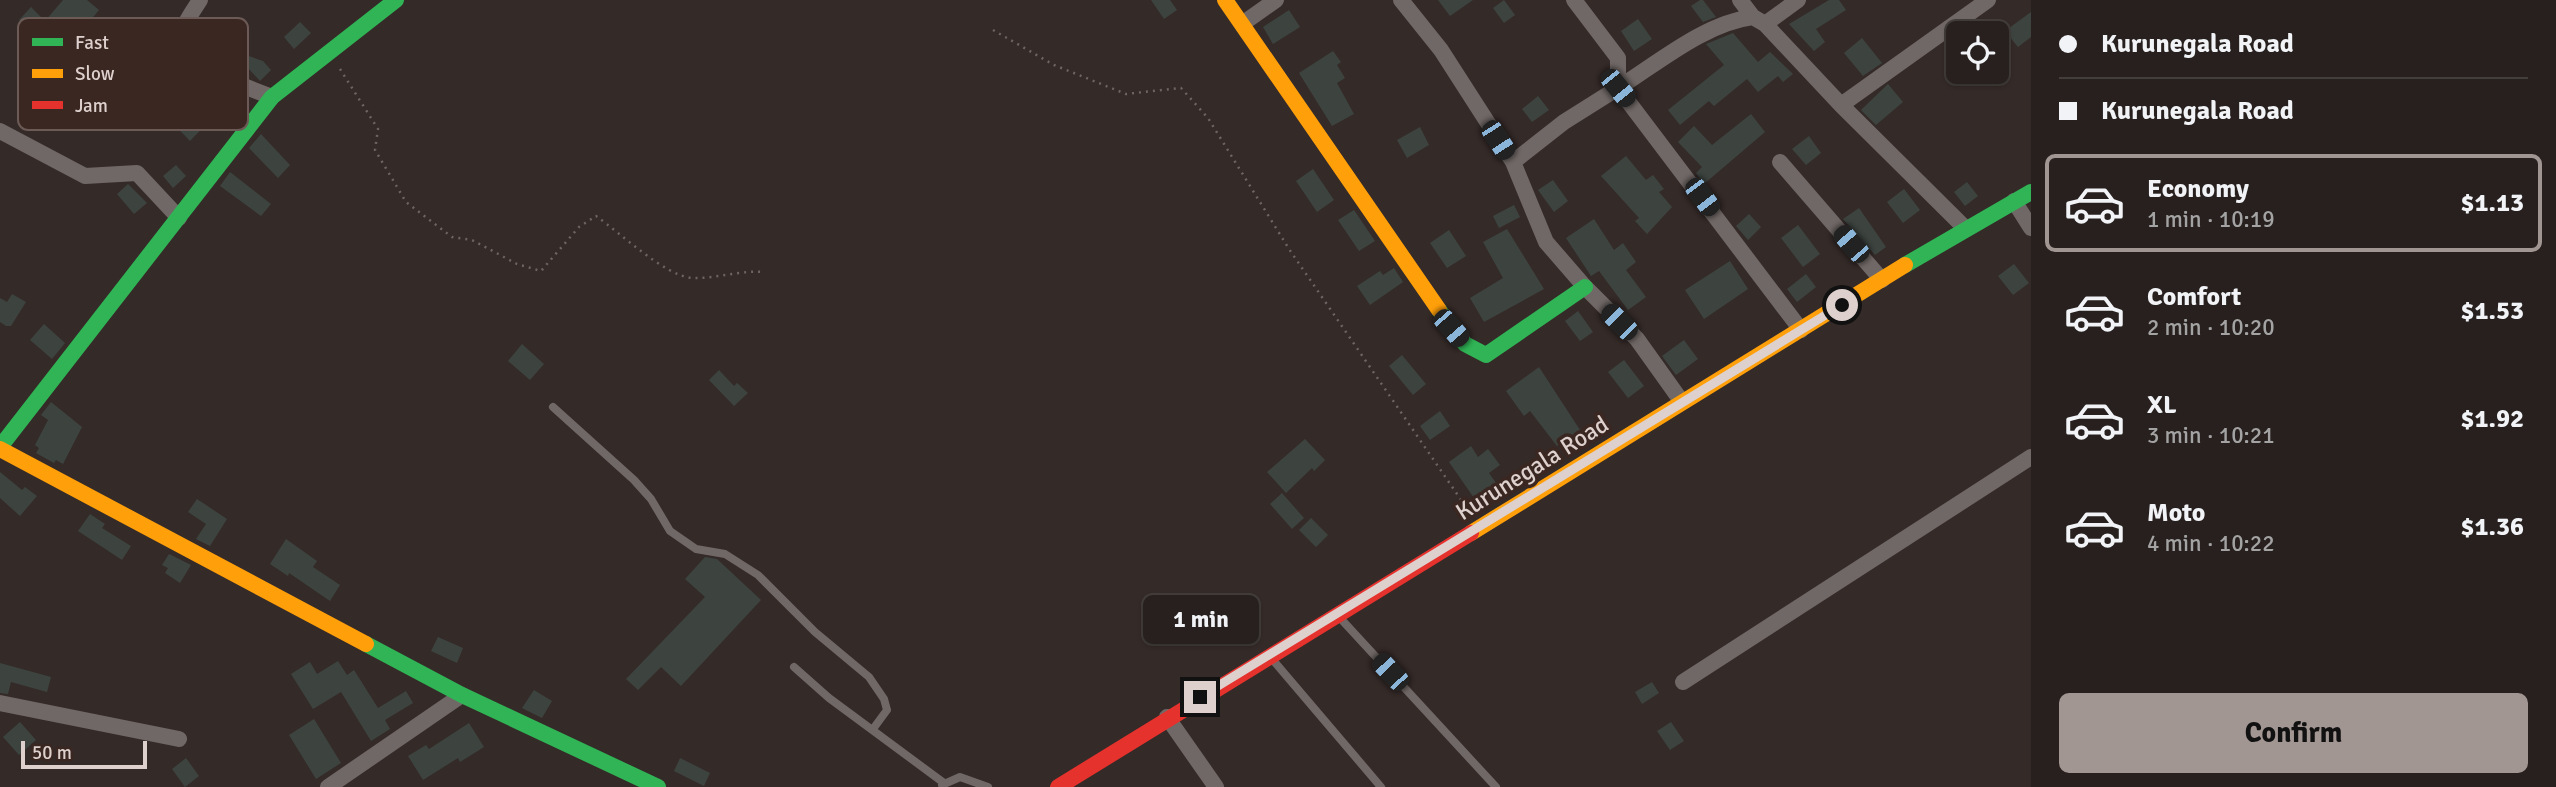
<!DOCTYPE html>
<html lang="en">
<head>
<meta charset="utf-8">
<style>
	body { margin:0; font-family:Signika,sans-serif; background:#2f2827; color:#f1f3f6; height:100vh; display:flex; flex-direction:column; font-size:26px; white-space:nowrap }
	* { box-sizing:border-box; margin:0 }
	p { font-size:23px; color:#a4a3a4 }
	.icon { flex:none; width:38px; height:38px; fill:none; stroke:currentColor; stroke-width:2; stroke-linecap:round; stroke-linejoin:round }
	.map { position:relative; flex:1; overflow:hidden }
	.drawer { display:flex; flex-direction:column; background:#27201e; width:525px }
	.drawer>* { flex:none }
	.top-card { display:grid; align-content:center; height:154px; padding:0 28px; background:#27201e }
	.fabs { position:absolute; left:1946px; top:21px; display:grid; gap:14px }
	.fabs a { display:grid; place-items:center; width:63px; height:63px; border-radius:10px; background:#27201e; box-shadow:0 2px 5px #0004,0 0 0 2px #433e3c; font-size:35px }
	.scale { position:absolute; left:21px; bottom:18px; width:126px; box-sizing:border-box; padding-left:7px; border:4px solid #ddd0cd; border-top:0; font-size:19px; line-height:24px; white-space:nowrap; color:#ddd0cd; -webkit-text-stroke:5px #3a2722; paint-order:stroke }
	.end { position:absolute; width:32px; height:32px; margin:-16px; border:9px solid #ddd0cd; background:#111; box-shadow:0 0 0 4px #111 }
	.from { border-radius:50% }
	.bubble { position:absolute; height:49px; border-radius:10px; background:#27201e; box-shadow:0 2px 5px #0004,0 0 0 2px #433e3c; font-size:23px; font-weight:700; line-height:49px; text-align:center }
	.car { position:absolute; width:21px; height:42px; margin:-21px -10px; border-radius:9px; box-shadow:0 0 5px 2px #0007; background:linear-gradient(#222 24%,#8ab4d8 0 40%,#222 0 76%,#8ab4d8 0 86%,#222 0) }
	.top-card b { display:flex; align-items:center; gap:24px; height:66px; font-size:26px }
	.top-card b+b { border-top:2px solid #433e3c }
	.top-card i { width:18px; height:18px; background:#f1f3f6 }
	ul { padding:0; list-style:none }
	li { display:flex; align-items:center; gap:21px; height:98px; margin:0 14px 10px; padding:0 14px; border:4px solid transparent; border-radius:10px }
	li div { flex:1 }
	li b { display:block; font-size:26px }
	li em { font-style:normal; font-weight:700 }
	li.selected { border-color:#a29693 }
	li>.icon { width:63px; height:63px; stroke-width:1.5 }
	.primary-button { display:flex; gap:14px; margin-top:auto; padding:14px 28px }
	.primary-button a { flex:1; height:80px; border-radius:10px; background:#a29693; color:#111; font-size:28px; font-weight:700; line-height:80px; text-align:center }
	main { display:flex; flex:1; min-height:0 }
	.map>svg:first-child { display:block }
	.building { fill:#3d4440 }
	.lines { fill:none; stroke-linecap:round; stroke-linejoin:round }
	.path { stroke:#6c6563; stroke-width:2.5; stroke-dasharray:2 5; stroke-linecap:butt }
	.lane { stroke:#706866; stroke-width:8 }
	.street { stroke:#706866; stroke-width:16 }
	.fast { stroke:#30b455; stroke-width:16 }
	.slow { stroke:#ff9f0a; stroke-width:16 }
	.jam { stroke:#e5322d; stroke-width:16 }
	.route { stroke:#ddd0cd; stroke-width:9 }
	.labels { text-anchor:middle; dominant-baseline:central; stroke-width:7; stroke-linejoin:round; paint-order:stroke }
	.street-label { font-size:24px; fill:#ddd0cd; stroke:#3a2722 }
	.key { fill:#3a2722; stroke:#6b5a55; stroke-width:2 }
	.key-label { font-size:19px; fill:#ddd0cd }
</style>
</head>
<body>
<main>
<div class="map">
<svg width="2031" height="787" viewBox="0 0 2031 787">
	<rect width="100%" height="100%" fill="#342a28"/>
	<path class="building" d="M63,0H87L99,10L84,28L74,20L48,48L19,20L31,7L45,21Z
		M1151,0H1170L1177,10L1164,19Z
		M1438,0H1473L1450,16Z
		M1504,0L1515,15L1504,23L1493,8Z
		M1700,0H1703L1716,17L1703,22L1691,6Z
		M1829,0H1839L1846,10L1816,29L1825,42L1814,51L1789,24Z
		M1289,10L1300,27L1273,44L1263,27Z
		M2031,12V37L2018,47L2005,31Z
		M1638,19L1652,39L1634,51L1621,31Z
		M300,22L311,33L294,49L284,37Z
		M1733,33L1758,62L1770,52L1793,74L1783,82L1778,76L1758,92L1747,79L1714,106L1709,101L1680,125L1668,110L1724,65L1706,44Z
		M1862,38L1882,63L1863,76L1844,53Z
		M231,50L263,61L271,70L260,81Z
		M1333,51L1341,62L1337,65L1345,78L1337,83L1354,114L1332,126L1299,73Z
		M174,77L183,86L186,83L218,112L190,141L164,114L151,131L125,110L136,97L147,106Z
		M1888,84L1903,102L1876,125L1861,110Z
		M1538,96L1549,110L1532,122L1522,109Z
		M1751,114L1765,132L1704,184L1696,173L1702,167L1678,142L1694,126L1712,145Z
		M1420,127L1429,145L1407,158L1397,140Z
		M261,134L290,165L278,178L249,148Z
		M1809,136L1821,153L1806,165L1792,149Z
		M1626,156L1646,180L1653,175L1664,189L1659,192L1672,207L1647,234L1635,221L1639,218L1601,176Z
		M176,165L186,176L173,188L163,176Z
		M1313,169L1334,200L1317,212L1296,181Z
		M230,172L271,204L261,216L220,186Z
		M1553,180L1568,201L1554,212L1538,190Z
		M1967,182L1978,196L1965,206L1954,192Z
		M128,184L147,203L134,214L117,194Z
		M1904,189L1920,210L1903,223L1887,202Z
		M1514,205L1520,217L1499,228L1493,216Z
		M1859,208L1886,247L1875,255L1843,219Z
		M1354,210L1375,241L1359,251L1338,220Z
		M1749,214L1761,227L1748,240L1736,226Z
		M1594,219L1614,250L1623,243L1636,262L1626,270L1646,297L1628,310L1599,271L1591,276L1566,238Z
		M1798,225L1820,254L1803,267L1781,238Z
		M1507,229L1544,289L1484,322L1470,298L1503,278L1483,242Z
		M1449,230L1466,256L1447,268L1430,243Z
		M1730,261L1748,289L1704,319L1685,290Z
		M2014,264L2029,283L2013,295L1998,276Z
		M1394,268L1403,282L1370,305L1357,286L1380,271L1383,275Z
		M1806,274L1816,287L1797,302L1787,289Z
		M12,294L26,302L11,326H6L0,322V298L7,302Z
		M1578,311L1593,332L1580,341L1565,321Z
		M44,324L65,343L52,359L30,340Z
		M1684,340L1698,359L1676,375L1662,356Z
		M522,344L544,364L530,380L508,361Z
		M1402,355L1426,384L1413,395L1389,366Z
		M1624,360L1644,386L1628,398L1608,372Z
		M1539,367L1580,430L1557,446L1530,411L1524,416L1506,391Z
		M719,370L734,386L737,383L748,393L734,406L709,380Z
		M51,402L82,427L63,464L56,460L54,463L36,453L39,448L35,445L48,420L41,415Z
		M1440,411L1450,426L1430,440L1420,426Z
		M1305,439L1325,460L1314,471L1312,468L1286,493L1267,472Z
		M1471,446L1478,457L1488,449L1500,465L1489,473L1496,483L1474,498L1449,462Z
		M0,472L22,490L25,487L37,496L20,516L0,498Z
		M1282,493L1304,518L1292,529L1270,504Z
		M197,499L227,519L210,546L196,539L206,524L188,512Z
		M90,514L105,524L102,528L131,546L122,560L78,531Z
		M1311,518L1328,535L1316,547L1299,530Z
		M286,539L317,561L313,567L340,585L330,601L289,573L288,576L270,564Z
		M169,554L191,565L180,583L165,573L168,568L162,565Z
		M705,557L717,559L761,600L681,686L661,667L638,690L626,679L705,597L685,579Z
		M438,637L463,648L457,663L431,651Z
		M338,661L347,675L354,670L378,708L406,691L413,703L385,720L390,729L371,741L341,692L313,709L291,674L310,662L317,674Z
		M0,663L51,677L47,692L11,682L8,694L0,693Z
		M1652,682L1659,693L1642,704L1635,692Z
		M534,690L552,701L542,718L522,708Z
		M314,719L341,763L316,779L289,735Z
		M20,722L36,740L19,755L3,737Z
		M1671,722L1684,741L1670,750L1657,731Z
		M469,723L484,747L460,762L458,758L423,780L408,756L426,745L429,749Z
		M186,758L199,776L185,787L172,769Z
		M680,758L710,773L704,786L674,771Z"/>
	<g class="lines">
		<path class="path" d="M993,30L1054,65L1126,94L1181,88L1208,118L1289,249L1468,510
			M340,69L378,129L375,150L406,202L452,237L472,240L517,264L541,271L579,227L596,216C619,232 665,276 692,278C716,279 739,270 764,272"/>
		<path class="lane" d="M553,407L634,480L651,499L670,531L696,549L725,554L758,575L815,632L869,677L884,699L887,710L873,729
			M1341,619L1496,787
			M1273,660L1381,787
			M794,667L829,698L944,783
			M942,785L960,777L988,787"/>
		<path class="street" d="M200,0C194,10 181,26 182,39C185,66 249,88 272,97
			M1401,0L1441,50L1513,162
			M1574,0L1618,58V88L1564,122L1513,162L1546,242L1585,287L1637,339L1682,402
			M1740,0L1753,17L1765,24L1841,105L1965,228
			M1753,17C1705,23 1658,63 1618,88L1801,330
			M1242,24L1276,0
			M1765,24L1798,0
			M1841,105L1988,0
			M0,131L85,176L137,173L179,218
			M1780,162L1882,280
			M2014,201L2031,228
			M1683,682L2031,457
			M0,703L179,739
			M1167,717L1216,787
			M328,787L462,695"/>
		<path class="fast" d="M1905,265L2031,192
			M1439,310L1465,344L1486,355L1585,287
			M0,447L272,97L396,0
			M366,644L462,695L658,787"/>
		<path class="slow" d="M1225,0L1439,310
			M0,449L366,644
			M1471,533L1905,265"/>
		<path class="jam" d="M1058,787L1471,533"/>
	</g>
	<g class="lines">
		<path class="route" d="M1200,697L1842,305"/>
	</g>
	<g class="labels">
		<g class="street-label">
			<text transform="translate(1532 468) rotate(-32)">Kurunegala Road</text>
		</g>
	</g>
	<rect x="18" y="18" width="230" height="112" rx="10" class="key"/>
	<rect x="32" y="38" width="31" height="8" fill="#30b455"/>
	<rect x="32" y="69" width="31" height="9" fill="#ff9f0a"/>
	<rect x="32" y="101" width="31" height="8" fill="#e5322d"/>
	<g class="key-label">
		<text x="75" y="49">Fast</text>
		<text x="75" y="80">Slow</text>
		<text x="75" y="112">Jam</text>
	</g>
</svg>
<div class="fabs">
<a><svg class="icon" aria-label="locate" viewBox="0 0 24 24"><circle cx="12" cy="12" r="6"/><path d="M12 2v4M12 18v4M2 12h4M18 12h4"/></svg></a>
</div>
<div class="scale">50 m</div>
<i class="end from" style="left:1842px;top:305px"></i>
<i class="end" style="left:1200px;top:697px"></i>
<div class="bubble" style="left:1143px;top:595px;width:116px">1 min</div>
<i class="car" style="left:1618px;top:88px;rotate:141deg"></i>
<i class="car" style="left:1498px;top:140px;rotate:147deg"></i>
<i class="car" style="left:1702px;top:197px;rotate:143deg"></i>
<i class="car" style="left:1851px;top:244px;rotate:319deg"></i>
<i class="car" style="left:1619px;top:322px;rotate:315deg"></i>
<i class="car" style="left:1451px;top:328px;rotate:139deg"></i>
<i class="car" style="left:1390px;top:672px;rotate:317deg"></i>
</div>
<section class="drawer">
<div class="top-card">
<b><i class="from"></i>Kurunegala Road</b>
<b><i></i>Kurunegala Road</b>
</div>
<ul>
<li class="selected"><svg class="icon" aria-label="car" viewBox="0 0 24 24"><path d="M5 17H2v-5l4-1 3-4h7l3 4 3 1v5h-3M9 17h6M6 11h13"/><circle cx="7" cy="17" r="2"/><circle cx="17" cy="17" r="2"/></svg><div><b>Economy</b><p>1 min · 10:19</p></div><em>$1.13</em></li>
<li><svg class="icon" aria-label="car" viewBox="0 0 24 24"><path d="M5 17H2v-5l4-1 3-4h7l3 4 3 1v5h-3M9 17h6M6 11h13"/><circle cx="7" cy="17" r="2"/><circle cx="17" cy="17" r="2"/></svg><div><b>Comfort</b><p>2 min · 10:20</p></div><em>$1.53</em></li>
<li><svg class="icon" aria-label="car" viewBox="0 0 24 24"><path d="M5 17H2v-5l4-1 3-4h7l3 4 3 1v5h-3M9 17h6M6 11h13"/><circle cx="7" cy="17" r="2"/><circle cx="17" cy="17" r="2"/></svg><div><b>XL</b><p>3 min · 10:21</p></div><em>$1.92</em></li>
<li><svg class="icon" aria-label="car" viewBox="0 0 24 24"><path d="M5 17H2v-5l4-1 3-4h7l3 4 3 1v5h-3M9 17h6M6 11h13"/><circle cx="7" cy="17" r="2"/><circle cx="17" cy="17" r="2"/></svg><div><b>Moto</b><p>4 min · 10:22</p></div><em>$1.36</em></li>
</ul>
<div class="primary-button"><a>Confirm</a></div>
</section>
</main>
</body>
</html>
